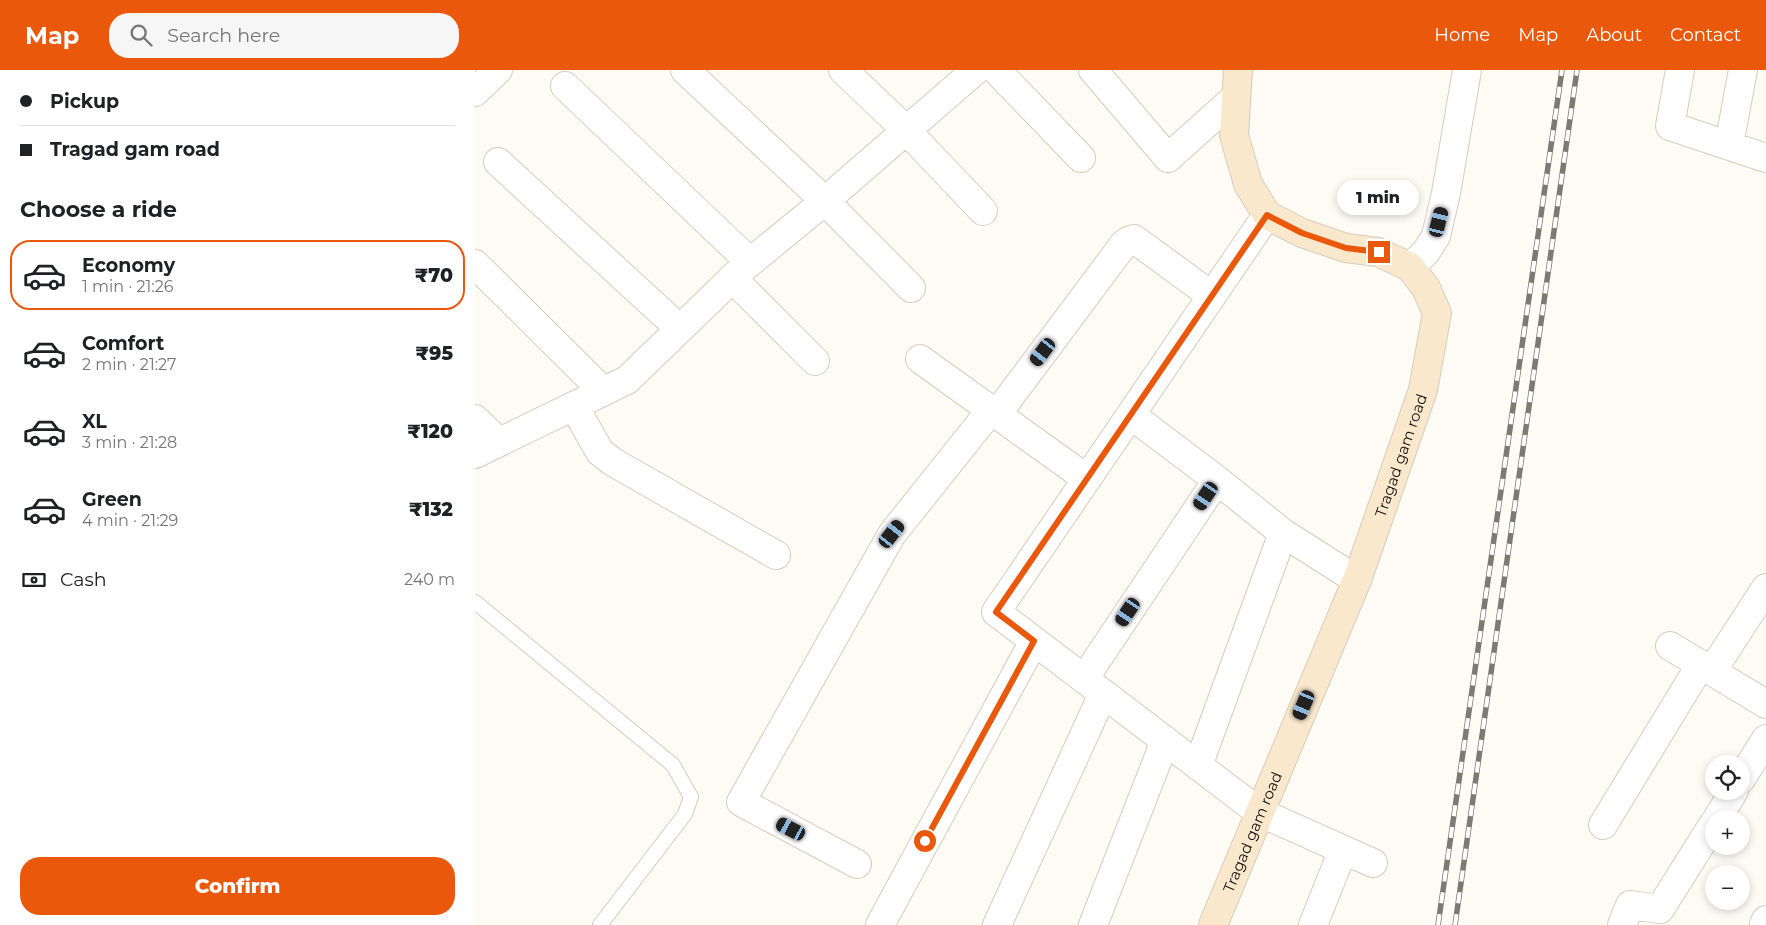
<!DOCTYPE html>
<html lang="en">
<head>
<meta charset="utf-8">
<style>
	body { margin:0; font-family:Montserrat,sans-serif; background:#f6f6f6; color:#202124; height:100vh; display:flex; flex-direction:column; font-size:19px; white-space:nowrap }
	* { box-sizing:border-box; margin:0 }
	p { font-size:16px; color:#757577 }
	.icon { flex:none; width:28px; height:28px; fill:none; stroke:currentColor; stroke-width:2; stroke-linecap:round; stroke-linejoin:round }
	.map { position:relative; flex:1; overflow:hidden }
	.sheet { display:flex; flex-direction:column; background:#fff; width:475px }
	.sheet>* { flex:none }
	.top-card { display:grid; align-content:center; height:110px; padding:0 20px; background:#fff }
	.tools { position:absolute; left:1230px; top:685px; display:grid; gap:10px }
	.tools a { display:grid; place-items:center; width:45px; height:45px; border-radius:50%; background:#fff; box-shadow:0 2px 8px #0003; font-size:25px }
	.end { position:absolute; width:22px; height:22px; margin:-11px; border:6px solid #ea580c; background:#fff; box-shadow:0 0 0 2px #fff }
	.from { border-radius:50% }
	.bubble { position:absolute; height:35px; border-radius:18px; background:#fff; box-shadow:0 2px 8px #0003; font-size:16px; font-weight:800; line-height:35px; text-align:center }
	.car { position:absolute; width:15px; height:30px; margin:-15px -8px; border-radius:6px; box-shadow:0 0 4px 1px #0007; background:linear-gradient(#222 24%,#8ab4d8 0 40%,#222 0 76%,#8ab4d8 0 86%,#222 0) }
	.top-card b { display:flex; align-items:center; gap:18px; height:48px; font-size:19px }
	.top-card b+b { border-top:1px solid #e0e0e0 }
	.top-card i { width:12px; height:12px; background:#202124 }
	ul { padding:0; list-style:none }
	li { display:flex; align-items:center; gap:15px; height:70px; margin:0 10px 8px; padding:0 10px; border:2px solid transparent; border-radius:20px }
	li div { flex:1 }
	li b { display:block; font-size:19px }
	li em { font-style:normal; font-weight:800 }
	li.selected { border-color:#ea580c }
	li>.icon { width:45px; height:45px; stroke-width:1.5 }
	h2 { padding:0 20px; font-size:22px; line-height:60px }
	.pay { display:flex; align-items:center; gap:12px; height:55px; padding:0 20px; font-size:19px }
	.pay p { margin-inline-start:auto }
	.cta { display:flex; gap:10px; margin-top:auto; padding:10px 20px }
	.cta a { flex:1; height:58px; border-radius:20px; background:#ea580c; color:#fff; font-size:20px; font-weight:800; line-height:58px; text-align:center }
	header { display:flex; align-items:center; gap:30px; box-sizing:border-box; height:70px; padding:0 25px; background:#ea580c; color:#fff }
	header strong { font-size:24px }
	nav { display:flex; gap:28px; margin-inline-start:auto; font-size:18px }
	.search { width:350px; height:45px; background:#f6f6f6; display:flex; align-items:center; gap:12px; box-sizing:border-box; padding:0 18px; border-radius:20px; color:#757577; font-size:19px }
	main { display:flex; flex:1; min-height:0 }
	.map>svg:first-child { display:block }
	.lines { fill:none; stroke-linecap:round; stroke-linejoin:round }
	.lane-casing { stroke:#d6ccbc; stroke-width:16 }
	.street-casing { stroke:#d6ccbc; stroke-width:30 }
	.secondary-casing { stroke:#d6ccbc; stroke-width:30 }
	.lane { stroke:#fff; stroke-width:14 }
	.street { stroke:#fff; stroke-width:28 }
	.secondary { stroke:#f9e8cc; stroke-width:28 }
	.rail-casing { stroke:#7d7973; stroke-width:5.5 }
	.rail { stroke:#fff; stroke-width:4; stroke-dasharray:11; stroke-linecap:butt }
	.route { stroke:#ea580c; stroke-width:6 }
	.labels { text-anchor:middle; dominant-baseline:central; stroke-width:5; stroke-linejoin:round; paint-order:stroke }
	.street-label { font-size:15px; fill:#130f0a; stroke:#fff }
</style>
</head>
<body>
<header>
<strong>Map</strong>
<div class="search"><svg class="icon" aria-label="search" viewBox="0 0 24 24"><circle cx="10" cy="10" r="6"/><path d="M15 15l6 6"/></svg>Search here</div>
<nav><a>Home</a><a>Map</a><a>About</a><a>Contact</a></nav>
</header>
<main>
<section class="sheet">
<div class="top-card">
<b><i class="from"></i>Pickup</b>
<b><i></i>Tragad gam road</b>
</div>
<h2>Choose a ride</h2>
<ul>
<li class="selected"><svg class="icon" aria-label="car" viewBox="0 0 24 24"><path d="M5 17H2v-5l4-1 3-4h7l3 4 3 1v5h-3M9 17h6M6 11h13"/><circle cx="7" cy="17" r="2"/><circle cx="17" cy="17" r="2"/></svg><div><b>Economy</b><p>1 min · 21:26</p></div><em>₹70</em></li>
<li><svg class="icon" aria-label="car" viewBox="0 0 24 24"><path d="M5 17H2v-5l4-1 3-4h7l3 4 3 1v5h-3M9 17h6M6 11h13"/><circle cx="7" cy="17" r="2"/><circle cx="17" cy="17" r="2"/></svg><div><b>Comfort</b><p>2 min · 21:27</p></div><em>₹95</em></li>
<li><svg class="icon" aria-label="car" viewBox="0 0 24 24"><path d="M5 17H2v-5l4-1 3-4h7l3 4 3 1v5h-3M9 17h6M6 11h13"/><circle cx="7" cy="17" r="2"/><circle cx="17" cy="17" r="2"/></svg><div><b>XL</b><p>3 min · 21:28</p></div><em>₹120</em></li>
<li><svg class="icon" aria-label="car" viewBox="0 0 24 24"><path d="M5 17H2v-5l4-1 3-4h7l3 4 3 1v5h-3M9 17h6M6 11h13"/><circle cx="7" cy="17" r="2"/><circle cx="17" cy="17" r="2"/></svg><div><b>Green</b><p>4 min · 21:29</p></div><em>₹132</em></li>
</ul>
<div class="pay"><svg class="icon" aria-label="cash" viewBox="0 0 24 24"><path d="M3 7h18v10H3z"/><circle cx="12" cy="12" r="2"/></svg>Cash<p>240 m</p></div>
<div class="cta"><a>Confirm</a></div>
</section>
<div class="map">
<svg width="1291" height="855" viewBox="0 0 1291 855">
	<rect width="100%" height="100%" fill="#fefaf4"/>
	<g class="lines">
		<defs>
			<path id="lane" d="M0,532L198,695L216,727L210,744L125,855"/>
			<path id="street" d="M210,0L350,131L436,218
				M368,0L431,60L508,141
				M521,0L606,88
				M618,0L693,88L761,27
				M1205,0L1195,56L1291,88
				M90,16L275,192
				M0,22L23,0
				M1254,75L1268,0
				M23,92L205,259
				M792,145L521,542L784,742L898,793
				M0,194L128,321
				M935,197L951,182L961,166L971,123L992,0
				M257,208L340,291
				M445,289L612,409
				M99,336L125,382L138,392L301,485
				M522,344L649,174L653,171L659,169L737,226
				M656,345L742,410L808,463L882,510
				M0,349L24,372
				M0,384L152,310L268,198L350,131L501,0
				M1195,576L1291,634
				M1237,601L1291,518
				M609,609L742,410
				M723,696L808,463
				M1266,709L1291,669
				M1242,749L1259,721
				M1128,755L1226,594
				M382,794L266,732L417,464L516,340
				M1289,854L1291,850
				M405,855L559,571
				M522,855L628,624
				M618,855L690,671
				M838,855L868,780
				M1147,855L1155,835L1185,839L1239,753"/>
			<g id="secondary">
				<path id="s1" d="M738,855L882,510L948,320L962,243L951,218L935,197L903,182L871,178L827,163L792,145L773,114L759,65L763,0"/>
			</g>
		</defs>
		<use href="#lane" class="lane-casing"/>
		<use href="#street" class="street-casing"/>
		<use href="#secondary" class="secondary-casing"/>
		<use href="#lane" class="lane"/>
		<use href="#street" class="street"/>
		<use href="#secondary" class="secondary"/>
		<defs>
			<path id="rail" d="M963,855L1087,0
				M980,855L1102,0"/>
		</defs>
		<use href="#rail" class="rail-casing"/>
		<use href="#rail" class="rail"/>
	</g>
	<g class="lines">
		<path class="route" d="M450,771L559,571L521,542L792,145L827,163L871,178L904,182"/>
	</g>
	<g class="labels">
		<g class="street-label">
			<text stroke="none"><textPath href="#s1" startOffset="506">Tragad gam road</textPath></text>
			<text stroke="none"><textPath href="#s1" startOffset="101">Tragad gam road</textPath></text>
		</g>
	</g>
</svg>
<div class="tools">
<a><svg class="icon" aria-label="locate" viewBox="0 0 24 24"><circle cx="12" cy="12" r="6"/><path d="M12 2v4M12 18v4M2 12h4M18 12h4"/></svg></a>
<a>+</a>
<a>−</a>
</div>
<i class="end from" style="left:450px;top:771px"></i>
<i class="end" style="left:904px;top:182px"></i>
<div class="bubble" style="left:862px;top:110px;width:82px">1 min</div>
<i class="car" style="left:964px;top:152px;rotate:14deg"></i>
<i class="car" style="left:568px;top:282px;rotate:217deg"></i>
<i class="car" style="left:731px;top:426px;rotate:214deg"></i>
<i class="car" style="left:417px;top:464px;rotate:38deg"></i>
<i class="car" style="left:653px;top:542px;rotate:214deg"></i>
<i class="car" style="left:829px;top:635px;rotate:203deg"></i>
<i class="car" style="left:316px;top:759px;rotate:298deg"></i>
</div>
</main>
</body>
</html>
